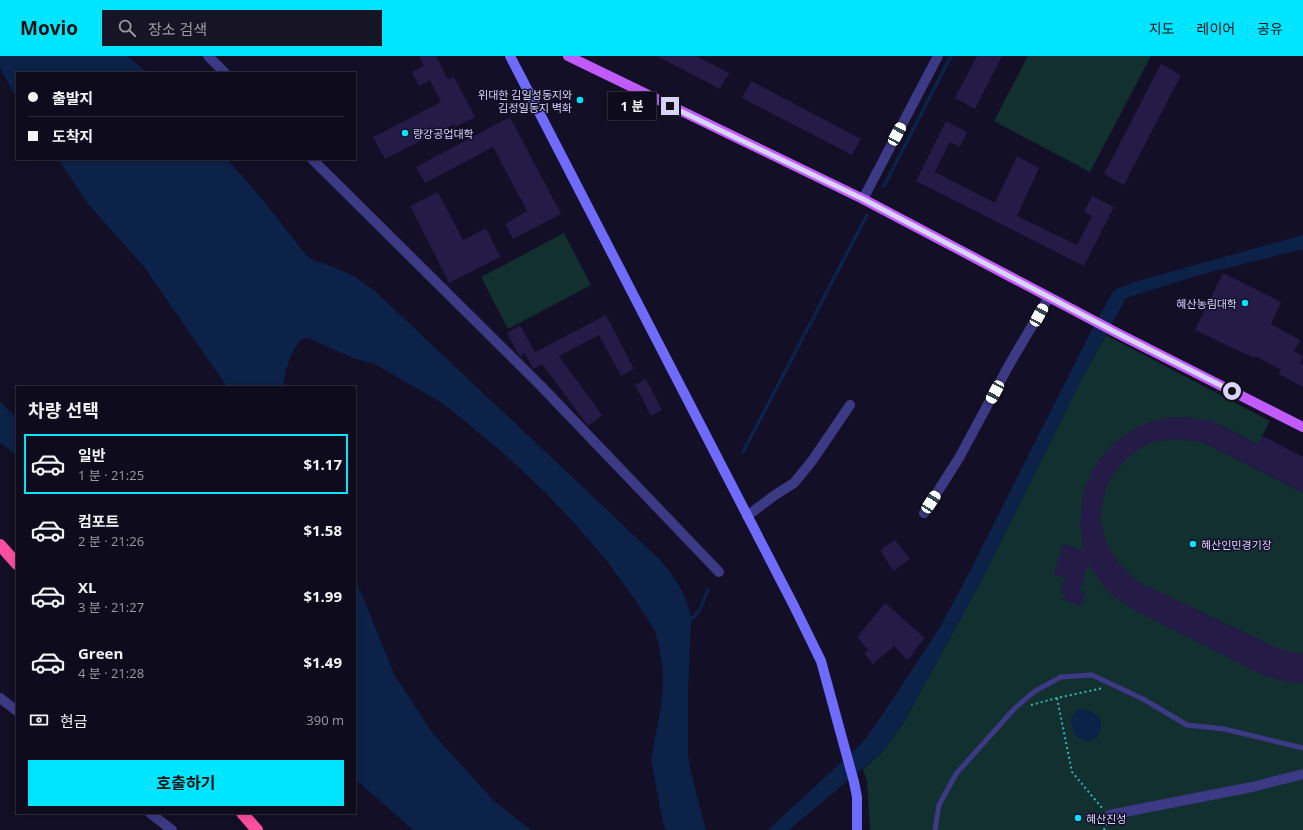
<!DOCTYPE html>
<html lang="ko">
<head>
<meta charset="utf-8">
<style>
	body { margin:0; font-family:"Open Sans","Noto Sans KR",sans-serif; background:#171425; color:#f1f3f6; height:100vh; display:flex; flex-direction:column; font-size:15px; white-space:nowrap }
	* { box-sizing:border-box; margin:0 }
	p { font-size:13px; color:#9b9ba3 }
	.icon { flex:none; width:22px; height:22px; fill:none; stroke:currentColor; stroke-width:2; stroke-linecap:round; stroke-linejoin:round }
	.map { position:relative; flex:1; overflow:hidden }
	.drawer { position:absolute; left:16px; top:330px; width:340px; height:428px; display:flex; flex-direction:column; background:#0e0b1c; border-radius:0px; box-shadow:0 2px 10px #0003,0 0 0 1px #2e2b3b }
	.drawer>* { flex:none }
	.guide { position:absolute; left:16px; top:16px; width:340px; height:88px; border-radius:0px; box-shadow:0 2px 10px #0003,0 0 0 1px #2e2b3b; display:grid; align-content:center; height:88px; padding:0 12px; background:#0e0b1c }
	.end { position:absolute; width:18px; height:18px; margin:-9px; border:5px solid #d9d4ff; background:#111; box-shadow:0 0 0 2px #111 }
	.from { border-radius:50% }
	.bubble { position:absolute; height:28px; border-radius:0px; background:#0e0b1c; box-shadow:0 2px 10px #0003,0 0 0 1px #2e2b3b; font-size:13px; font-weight:700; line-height:28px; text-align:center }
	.car { position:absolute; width:12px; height:24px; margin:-12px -6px; border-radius:5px; box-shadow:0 0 3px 1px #0007; background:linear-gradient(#fff 24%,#345 0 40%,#fff 0 76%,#345 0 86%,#fff 0) }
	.guide b { display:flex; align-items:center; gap:14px; height:38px; font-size:15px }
	.guide b+b { border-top:1px solid #2e2b3b }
	.guide i { width:10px; height:10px; background:#f1f3f6 }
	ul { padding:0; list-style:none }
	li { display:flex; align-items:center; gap:12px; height:60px; margin:0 8px 6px; padding:0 4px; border:2px solid transparent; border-radius:0px }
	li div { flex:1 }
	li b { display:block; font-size:15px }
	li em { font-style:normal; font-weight:700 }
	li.selected { border-color:#00e5ff }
	li>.icon { width:36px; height:36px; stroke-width:1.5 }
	h2 { padding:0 12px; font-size:18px; line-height:48px }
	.pay { display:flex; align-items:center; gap:10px; height:44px; padding:0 12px; font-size:15px }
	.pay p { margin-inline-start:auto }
	.action { display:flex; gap:8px; margin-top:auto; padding:8px 12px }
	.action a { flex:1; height:46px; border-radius:0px; background:#00e5ff; color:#111; font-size:16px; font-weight:700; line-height:46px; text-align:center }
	header { display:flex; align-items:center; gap:24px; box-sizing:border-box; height:56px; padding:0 20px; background:#00e5ff; color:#111 }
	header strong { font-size:19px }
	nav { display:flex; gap:22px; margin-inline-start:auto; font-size:14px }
	.search { width:280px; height:36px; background:#171425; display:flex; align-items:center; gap:10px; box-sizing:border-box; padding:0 14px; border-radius:0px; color:#9b9ba3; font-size:15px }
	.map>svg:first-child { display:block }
	.green { fill:#12302f }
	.water { fill:#0c2248 }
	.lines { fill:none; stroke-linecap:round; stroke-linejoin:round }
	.stream { stroke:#0c2248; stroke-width:3.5 }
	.building { fill:#241b47 }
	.path { stroke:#2fb8b0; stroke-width:2; stroke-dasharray:2 3; stroke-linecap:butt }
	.lane { stroke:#3d3a85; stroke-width:5 }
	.street { stroke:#3d3a85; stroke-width:10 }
	.secondary { stroke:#6f6bff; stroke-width:10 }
	.primary { stroke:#c25bff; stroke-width:10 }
	.highway { stroke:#ff4fa3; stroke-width:12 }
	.route { stroke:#d9d4ff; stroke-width:5 }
	.poi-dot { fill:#00e5ff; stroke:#130f26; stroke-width:1.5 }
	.labels { text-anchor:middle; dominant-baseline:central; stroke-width:3; stroke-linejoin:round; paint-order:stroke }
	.poi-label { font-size:11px; fill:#d9d4ff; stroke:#130f26; text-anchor:start }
</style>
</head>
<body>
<header>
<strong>Movio</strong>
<div class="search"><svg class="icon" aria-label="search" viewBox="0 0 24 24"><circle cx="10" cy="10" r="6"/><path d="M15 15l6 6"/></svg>장소 검색</div>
<nav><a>지도</a><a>레이어</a><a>공유</a></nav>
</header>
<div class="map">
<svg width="1303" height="774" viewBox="0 0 1303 774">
	<rect width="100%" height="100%" fill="#130f26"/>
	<path class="green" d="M1028,0H1151L1090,116L994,65Z
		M564,177L591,229L508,273L481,221Z
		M1106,279L1270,365L1262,380L1303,401V774H870L867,726L863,713L883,695L904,666L979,529L1082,322Z"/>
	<path class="water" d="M0,0H127L148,17H17V43L0,12Z
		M58,103H227L262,143L306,199C315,206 327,208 338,213C353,219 363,226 376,236L660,504C675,522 688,539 691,563L688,636V700L692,721L706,774H666L663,767L651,703L660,657L663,631V613L659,590L656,578L651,569L636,545L606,504L575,468L545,436L501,395L445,349L375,308L353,302L308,282L302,283C292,292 283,318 284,331H227L145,212L88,148Z
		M1303,179V193L1199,219L1126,242L1082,322L979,529L904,666L883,695L789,774H768L863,686L891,646L940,571L971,513L1091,275L1114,234L1134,226Z
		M0,345L10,356L17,360V400L0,386Z
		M355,522L395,620L434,679L494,745L531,774H413L355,723Z
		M1080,653C1099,655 1107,665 1096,683C1082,687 1076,683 1072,671C1069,663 1073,657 1080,653Z"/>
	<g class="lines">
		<path class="stream" d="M884,130L951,0
			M743,396L867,159
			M686,563C699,564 703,544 708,534"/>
	</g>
	<path class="building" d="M419,0H436L448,24L454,21L475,61L455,71L454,68L385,103L373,81L441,46L430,24L419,30L412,16L424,10Z
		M657,0H696L729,17L720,33Z
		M977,0H1002L975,53L955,42Z
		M1161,8L1181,19L1124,129L1104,118Z
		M751,25L861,83L852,99L742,42Z
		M510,61L561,158L513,183L505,168L527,155L493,91L425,127L416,111Z
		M946,65L967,76L960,91L950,86L935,116L995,147L1017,100L1039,112L1017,160L1077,189L1092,160L1084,156L1092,140L1114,151L1084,210L916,125Z
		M438,136L463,184L486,172L500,201L449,227L410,150Z
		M1223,217L1281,246L1271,268L1300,284L1294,295L1303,300L1300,307L1303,309V331L1279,318L1281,314L1255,300L1254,302L1195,274Z
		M606,259L634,313L621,320L599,279L559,300L602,359L588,370L542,308L533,313L525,297L520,300L519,299L507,277L520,269L535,296Z
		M646,323L662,354L651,360L635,329Z
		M1170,361H1183L1209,364L1221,369L1258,388L1262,380L1303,401V437L1210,390L1199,386L1177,383L1154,386L1143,390L1125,404L1111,422L1106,432L1101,455V466L1107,488L1119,508L1135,523L1145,529L1275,591L1286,595L1303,598V627L1287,626L1262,619L1132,553L1111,538L1102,528L1088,508L1080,534L1085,536L1081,550L1064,544L1066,539L1060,537L1065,522L1054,518L1063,488L1083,494L1080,469L1082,443L1085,431L1096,407L1113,388L1134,373L1146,367Z
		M895,484L910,503L893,515L880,494Z
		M885,547L925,582L914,595L915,596L907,604L894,590L873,608L864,597L868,594L857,581Z"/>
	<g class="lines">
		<path class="path" d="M1057,642L1072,716L1102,752
			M1031,649L1057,642L1103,632
			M1104,774L1106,768"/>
		<path class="lane" d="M935,774L939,749L956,718L1014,653L1035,635L1061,621L1092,619L1143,643L1187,669L1224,673L1303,692"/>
		<path class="street" d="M208,0L225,17
			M312,103L540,329L719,516
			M863,143L938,0
			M924,457L959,402L1009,309L1049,241
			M747,460L775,439L794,427L812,405L850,349
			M0,642L17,655
			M150,757L172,774
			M1109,759L1252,731L1303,718"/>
		<path class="secondary" d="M510,0L794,550L821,605L854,726L857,741V774"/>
		<path class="primary" d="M568,0L863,143L1119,278L1303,371"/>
		<path class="highway" d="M0,489L17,508
			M242,757L257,774"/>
	</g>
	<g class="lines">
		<path class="route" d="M670,50L863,143L1119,278L1232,335"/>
	</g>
	<g class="poi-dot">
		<circle cx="580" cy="44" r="4"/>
		<circle cx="405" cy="77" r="4"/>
		<circle cx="1245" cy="247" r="4"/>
		<circle cx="1193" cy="488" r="4"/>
		<circle cx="1078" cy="762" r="4"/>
	</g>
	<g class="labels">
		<g class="poi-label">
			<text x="572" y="38" text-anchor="end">위대한 김일성동지와<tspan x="572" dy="13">김정일동지 벽화</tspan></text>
			<text x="413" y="77">량강공업대학</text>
			<text x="1237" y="247" text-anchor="end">혜산농림대학</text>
			<text x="1201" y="488">혜산인민경기장</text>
			<text x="1086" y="762">혜산진성</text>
		</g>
	</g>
</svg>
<i class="end from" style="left:1232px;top:335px"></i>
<i class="end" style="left:670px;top:50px"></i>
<div class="bubble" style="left:608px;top:36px;width:48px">1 분</div>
<i class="car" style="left:897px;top:78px;rotate:28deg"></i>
<i class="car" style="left:1039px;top:259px;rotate:29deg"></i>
<i class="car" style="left:995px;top:336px;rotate:208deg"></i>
<i class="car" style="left:931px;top:446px;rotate:33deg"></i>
<div class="guide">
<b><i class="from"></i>출발지</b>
<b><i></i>도착지</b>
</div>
<section class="drawer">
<h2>차량 선택</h2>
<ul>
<li class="selected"><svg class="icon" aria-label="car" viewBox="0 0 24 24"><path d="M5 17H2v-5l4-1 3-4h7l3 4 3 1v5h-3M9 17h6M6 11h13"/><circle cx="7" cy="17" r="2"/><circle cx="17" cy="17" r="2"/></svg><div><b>일반</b><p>1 분 · 21:25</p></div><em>$1.17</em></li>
<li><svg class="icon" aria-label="car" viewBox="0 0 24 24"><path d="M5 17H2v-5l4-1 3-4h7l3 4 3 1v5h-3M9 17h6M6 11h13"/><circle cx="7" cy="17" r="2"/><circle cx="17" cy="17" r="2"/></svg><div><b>컴포트</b><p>2 분 · 21:26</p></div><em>$1.58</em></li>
<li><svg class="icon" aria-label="car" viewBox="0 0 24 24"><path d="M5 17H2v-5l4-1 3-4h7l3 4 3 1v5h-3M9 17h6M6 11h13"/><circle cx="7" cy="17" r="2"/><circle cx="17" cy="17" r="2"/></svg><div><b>XL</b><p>3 분 · 21:27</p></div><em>$1.99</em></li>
<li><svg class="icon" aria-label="car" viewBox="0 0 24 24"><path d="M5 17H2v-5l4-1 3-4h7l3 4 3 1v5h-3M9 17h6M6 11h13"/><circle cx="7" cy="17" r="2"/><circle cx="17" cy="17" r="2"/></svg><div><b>Green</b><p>4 분 · 21:28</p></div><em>$1.49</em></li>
</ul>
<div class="pay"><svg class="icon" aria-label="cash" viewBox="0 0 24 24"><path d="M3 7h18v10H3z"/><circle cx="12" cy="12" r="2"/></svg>현금<p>390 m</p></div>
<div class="action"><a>호출하기</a></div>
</section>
</div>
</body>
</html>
